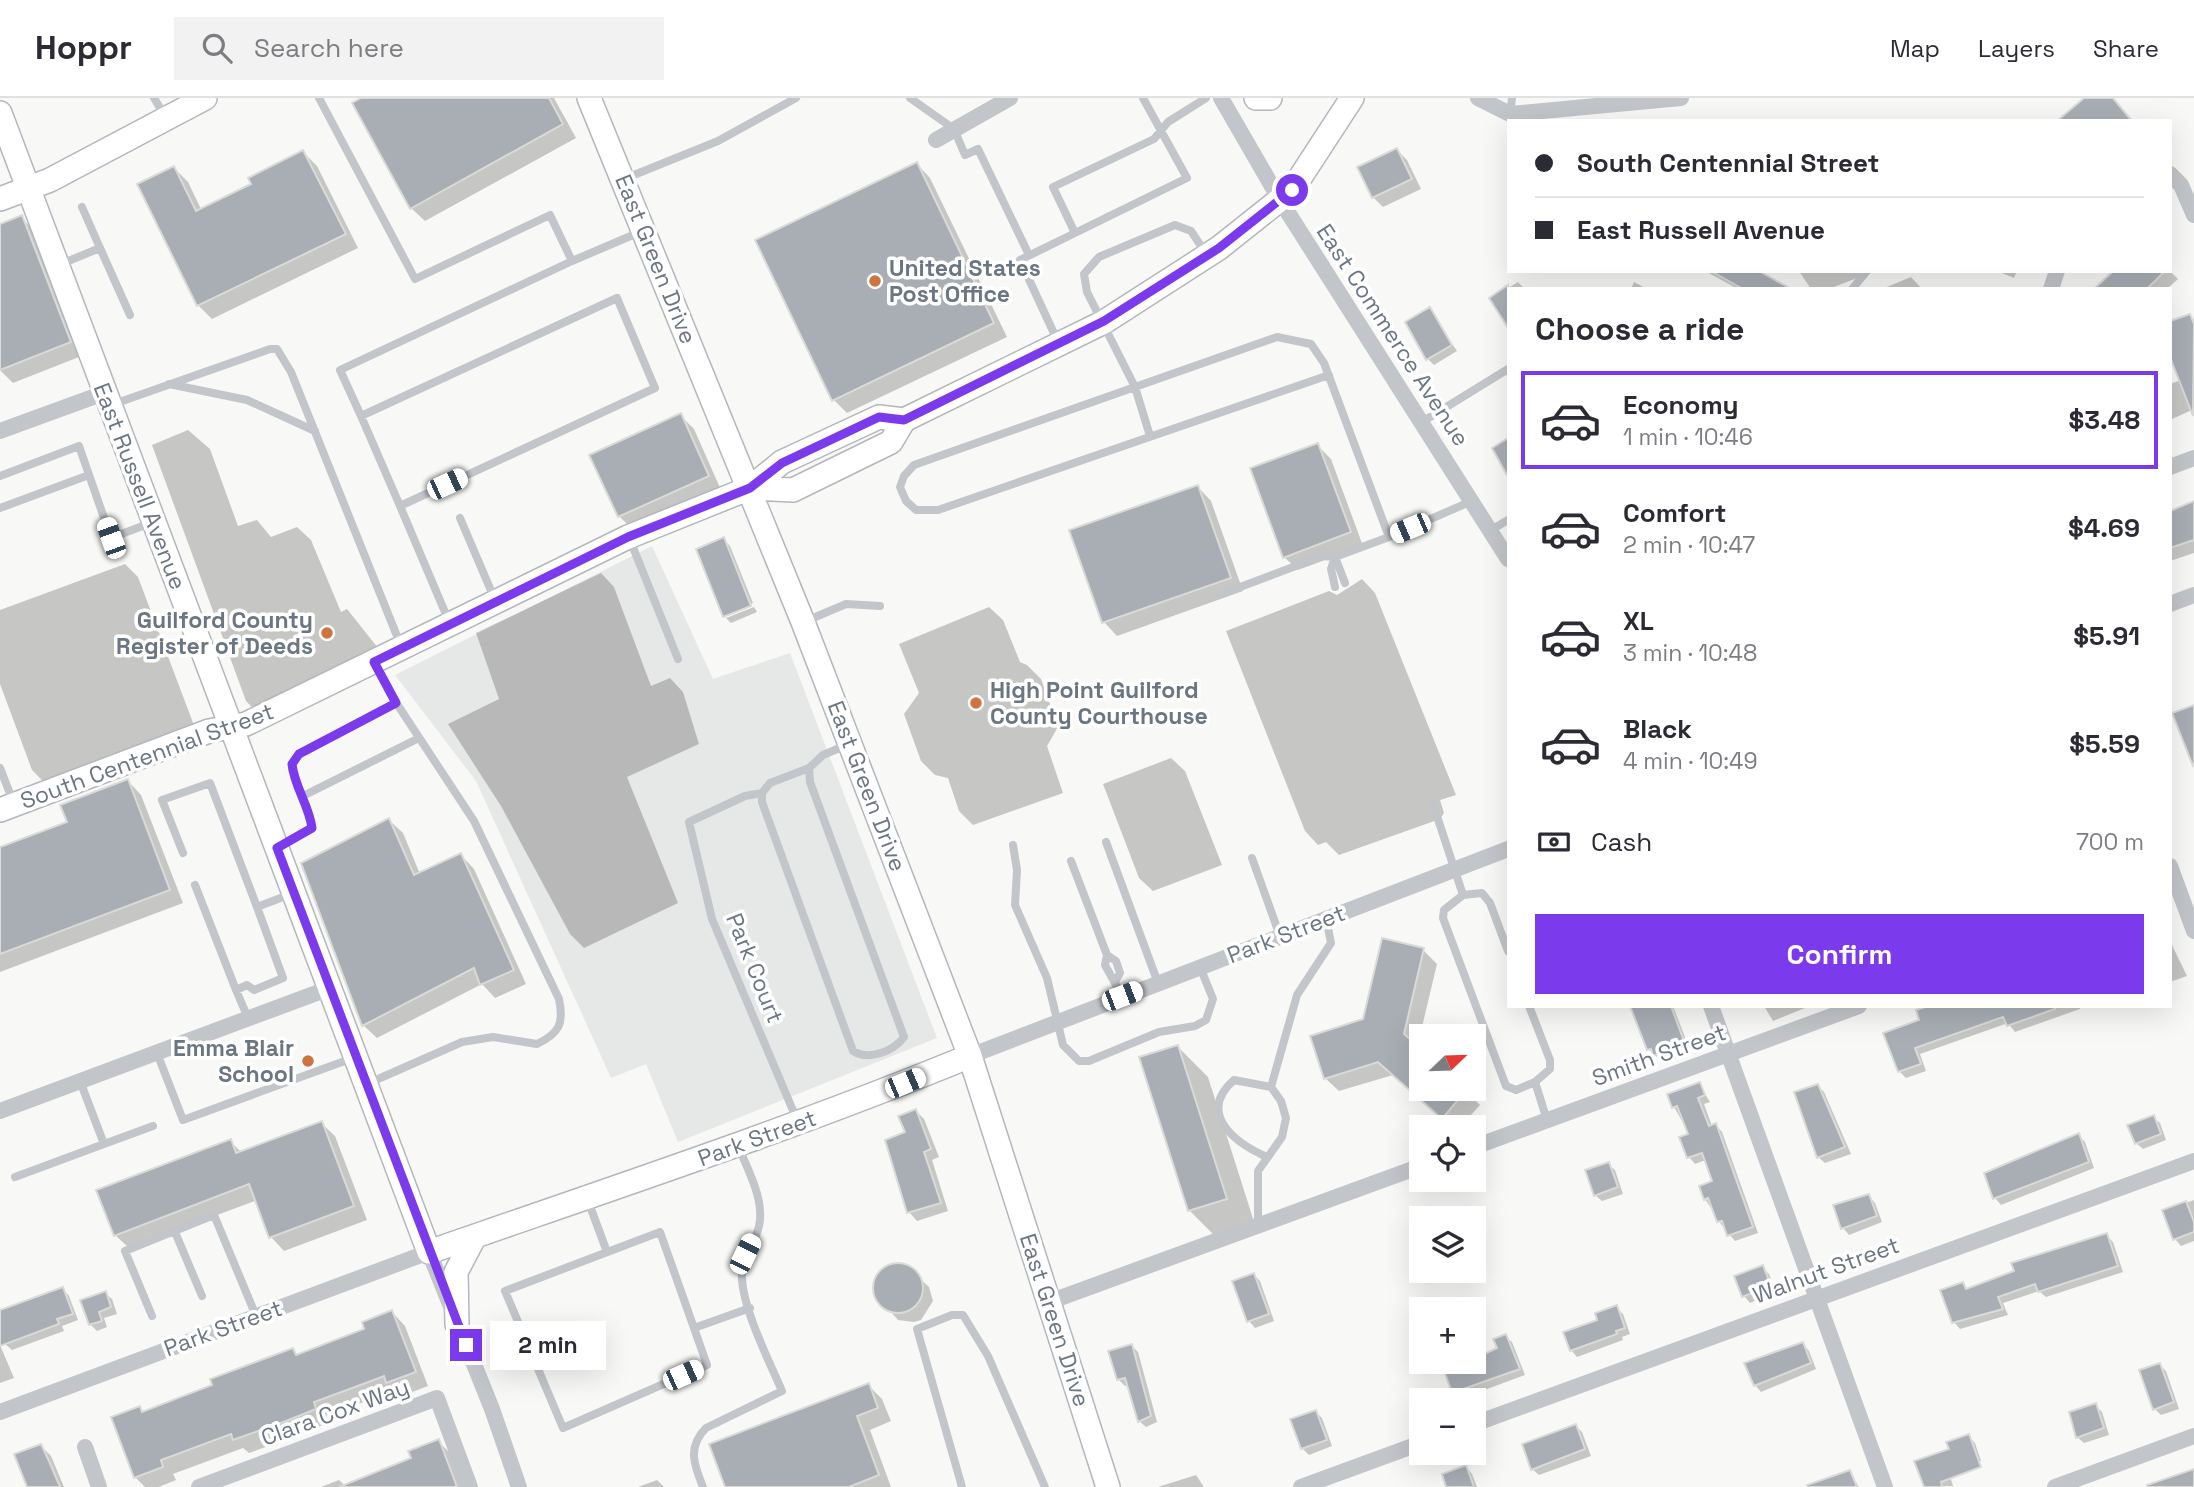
<!DOCTYPE html>
<html lang="en">
<head>
<meta charset="utf-8">
<style>
	body { margin:0; font-family:"Space Grotesk",sans-serif; background:#f2f2f3; color:#2b2b33; height:100vh; display:flex; flex-direction:column; font-size:26px; white-space:nowrap }
	* { box-sizing:border-box; margin:0 }
	p { font-size:23px; color:#7c7c81 }
	.icon { flex:none; width:38px; height:38px; fill:none; stroke:currentColor; stroke-width:2; stroke-linecap:round; stroke-linejoin:round }
	.map { position:relative; flex:1; overflow:hidden }
	.panel { position:absolute; left:1507px; top:189px; width:665px; height:721px; display:flex; flex-direction:column; background:#fff; border-radius:0px; box-shadow:0 7px 28px #0002 }
	.panel>* { flex:none }
	.banner { position:absolute; left:1507px; top:21px; width:665px; height:154px; border-radius:0px; box-shadow:0 7px 28px #0002; display:grid; align-content:center; height:154px; padding:0 28px; background:#fff }
	.needle { width:46px; rotate:67deg }
	.tools { position:absolute; left:1409px; top:926px; display:grid; gap:14px }
	.tools a { display:grid; place-items:center; width:77px; height:77px; border-radius:0px; background:#fff; box-shadow:0 7px 28px #0002; font-size:35px }
	.end { position:absolute; width:32px; height:32px; margin:-16px; border:9px solid #7c3aed; background:#fff; box-shadow:0 0 0 4px #fff }
	.from { border-radius:50% }
	.bubble { position:absolute; height:49px; border-radius:0px; background:#fff; box-shadow:0 7px 28px #0002; font-size:23px; font-weight:800; line-height:49px; text-align:center }
	.car { position:absolute; width:21px; height:42px; margin:-21px -10px; border-radius:9px; box-shadow:0 0 5px 2px #0007; background:linear-gradient(#fff 24%,#345 0 40%,#fff 0 76%,#345 0 86%,#fff 0) }
	.banner b { display:flex; align-items:center; gap:24px; height:66px; font-size:26px }
	.banner b+b { border-top:2px solid #e1e1e2 }
	.banner i { width:18px; height:18px; background:#2b2b33 }
	ul { padding:0; list-style:none }
	li { display:flex; align-items:center; gap:21px; height:98px; margin:0 14px 10px; padding:0 14px; border:4px solid transparent; border-radius:0px }
	li div { flex:1 }
	li b { display:block; font-size:26px }
	li em { font-style:normal; font-weight:800 }
	li.selected { border-color:#7c3aed }
	li>.icon { width:63px; height:63px; stroke-width:1.5 }
	h2 { padding:0 28px; font-size:32px; line-height:84px }
	.pay { display:flex; align-items:center; gap:18px; height:77px; padding:0 28px; font-size:26px }
	.pay p { margin-inline-start:auto }
	.cta { display:flex; gap:14px; margin-top:auto; padding:14px 28px }
	.cta a { flex:1; height:80px; border-radius:0px; background:#7c3aed; color:#fff; font-size:28px; font-weight:800; line-height:80px; text-align:center }
	header { display:flex; align-items:center; gap:42px; box-sizing:border-box; height:98px; padding:0 35px; background:#fff; border-bottom:2px solid #e1e1e2 }
	header strong { font-size:33px }
	nav { display:flex; gap:38px; margin-inline-start:auto; font-size:24px }
	.search { width:490px; height:63px; background:#f2f2f3; display:flex; align-items:center; gap:18px; box-sizing:border-box; padding:0 24px; border-radius:0px; color:#7c7c81; font-size:26px }
	.map>svg:first-child { display:block }
	.built { fill:#e6e7e7 }
	.shadow { fill:#0003 }
	.building { fill:#a8aeb4; stroke:#dadad9; stroke-width:2 }
	.lines { fill:none; stroke-linecap:round; stroke-linejoin:round }
	.secondary-casing { stroke:#b3b7bb; stroke-width:26 }
	.lane { stroke:#c2c5c9; stroke-width:8 }
	.street { stroke:#c2c5c9; stroke-width:16 }
	.secondary { stroke:#fff; stroke-width:23 }
	.route { stroke:#7c3aed; stroke-width:9 }
	.poi-dot { fill:#ce7441; stroke:#fff; stroke-width:2.5 }
	.labels { text-anchor:middle; dominant-baseline:central; stroke-width:7; stroke-linejoin:round; paint-order:stroke }
	.street-label { font-size:23px; fill:#6b7683; stroke:#fff }
	.poi-label { font-size:23px; font-weight:bold; fill:#6b7683; stroke:#fff; text-anchor:start }
</style>
</head>
<body>
<header>
<strong>Hoppr</strong>
<div class="search"><svg class="icon" aria-label="search" viewBox="0 0 24 24"><circle cx="10" cy="10" r="6"/><path d="M15 15l6 6"/></svg>Search here</div>
<nav><a>Map</a><a>Layers</a><a>Share</a></nav>
</header>
<div class="map">
<svg width="2194" height="1389" viewBox="0 0 2194 1389">
	<rect width="100%" height="100%" fill="#f8f8f6"/>
	<path class="built" d="M652,448L713,581L790,555L937,940L678,1044L646,966L611,980L476,683L395,577Z"/>
	<path class="shadow" d="M365,0H554L576,40L425,123L411,110Z
		M1397,52L1407,62L1421,91L1383,109L1373,99Z
		M303,54L317,68L358,150L212,221L198,207L174,70L188,84L202,113L254,87Z
		M917,66L930,80L1007,239L847,315L834,302Z
		M21,120L35,133L84,257L13,285L0,272V128Z
		M1705,173H1755L1787,191H1738Z
		M1799,173H1875L1829,191H1811Z
		M1997,173H2017L2014,180Z
		M2115,173H2170L2178,181L2167,191H2097Z
		M1911,179L1922,191H1882Z
		M1518,184L1525,191H1508V226L1491,200Z
		M1634,184L1647,191H1631Z
		M1429,211L1457,253L1434,267L1428,261Z
		M2189,218L2194,222V311L2170,322V286L2181,282L2170,254V225Z
		M680,317L694,331L721,392L633,432L619,418L592,358Z
		M188,332L210,351L238,428L257,422L271,439L297,429L311,442L341,514L347,511L382,555L259,617L246,603L152,347Z
		M1317,347L1331,361L1363,448L1298,472L1284,459Z
		M1198,389L1211,403L1243,493L1117,538L1104,524Z
		M2194,404V455L2170,463V413Z
		M724,442L730,448L753,505L725,519Z
		M125,466L138,479L195,630L46,686L32,672L0,586V512Z
		M601,475L614,489L651,588L670,580L683,594L699,646L627,679L678,805L584,850L570,836L501,708L448,626L499,601L476,535Z
		M1362,481L1375,495L1456,697L1440,702L1444,715L1440,721L1339,757L1326,744L1318,747L1305,733L1226,533L1329,493L1337,497Z
		M754,509L757,514L731,525L726,520Z
		M989,509L1003,522L1020,564L1027,567L1041,581L1058,629L1047,648L1063,695L973,727L959,713L948,680L935,677L921,663L904,616L919,595L899,546Z
		M1171,660L1185,673L1222,767L1153,793L1139,780L1103,686Z
		M128,683L141,697L183,805L0,874V751L69,725Z
		M389,722L403,735L420,776L461,757L474,771L526,886L495,900L482,886L377,940L363,927Z
		M2170,843L2187,878L2170,884Z
		M1423,852L1437,866L1417,950L1421,953V990H1463L1480,1007L1460,1029H1452L1393,977L1339,993L1325,980L1365,923Z
		M1631,908H1673L1690,952L1661,963L1649,951Z
		M1764,908H1805V910L1773,923Z
		M1933,908H2080V911L2015,934L2008,925L1920,956L1926,973L1906,980L1899,973L1922,923Z
		M1178,949L1208,979L1256,1130L1219,1142L1189,1112Z
		M1699,986L1710,1004L1704,1006L1712,1028L1716,1027L1722,1034L1758,1135L1735,1143L1720,1125L1730,1121L1720,1122V1124L1705,1101L1715,1084L1706,1062L1695,1066L1689,1059L1690,1037L1674,1009Z
		M1818,988L1824,994L1851,1056L1825,1065L1818,1059Z
		M916,1013L924,1021L939,1059L932,1062L948,1113L917,1123L909,1114L907,1035Z
		M2153,1019L2160,1025L2166,1042L2143,1051L2136,1045Z
		M321,1025L335,1038L367,1122L284,1153L271,1139L257,1102L129,1150L115,1137L230,1043L242,1055Z
		M2078,1037L2085,1044L2094,1070L2001,1107L1995,1100L1986,1076Z
		M1608,1066L1615,1072L1623,1096L1602,1103L1595,1097Z
		M1869,1098L1875,1105L1882,1124L1849,1137L1843,1130Z
		M2194,1102V1143L2181,1148L2175,1141L2164,1113Z
		M2106,1137L2113,1144L2123,1174L2046,1199L2039,1193L2003,1205L2008,1217L1960,1231L1954,1224L1963,1186L1969,1192Z
		M900,1167L906,1168L929,1189L933,1203L921,1222L914,1224L898,1222L877,1198L876,1183L885,1171Z
		M1762,1169L1769,1176L1776,1194L1750,1205L1744,1198Z
		M1254,1177L1260,1183L1274,1223L1255,1230L1249,1223L1234,1184Z
		M63,1191L69,1198L78,1222L62,1228L64,1233L12,1252L5,1246L0,1231V1219Z
		M105,1195L112,1201L117,1216L104,1220L107,1229L97,1233L90,1226Z
		M1616,1209L1623,1216L1630,1236L1622,1239L1623,1242L1577,1259L1571,1252Z
		M392,1214L405,1228L428,1288L402,1298L396,1292L369,1302L326,1318L329,1325L249,1355L243,1350L173,1376L176,1382L159,1389H145L135,1379L139,1310L145,1315L293,1252L299,1258L367,1232Z
		M1505,1238L1512,1244L1525,1277L1460,1301L1453,1294L1443,1266L1474,1264L1499,1251Z
		M1803,1246L1809,1253L1816,1271L1761,1294L1755,1287Z
		M0,1247L14,1280L0,1285Z
		M1132,1248L1138,1254L1157,1324L1146,1329L1139,1323L1129,1287L1125,1288L1119,1282Z
		M2160,1267L2166,1273L2179,1311L2161,1317L2155,1311Z
		M869,1288L882,1301L891,1323L870,1332L891,1389H727Z
		M2095,1307L2102,1314L2109,1337L2084,1345L2077,1339Z
		M1316,1314L1322,1320L1332,1348L1309,1357L1302,1350Z
		M1576,1328L1582,1334L1591,1358L1539,1377L1532,1371Z
		M1968,1338L1975,1345L1981,1363L1949,1375L1953,1388L1925,1389L1951,1352Z
		M438,1343L452,1357L464,1389H321L339,1382L345,1388L413,1361Z
		M41,1348L51,1358L64,1389H29Z
		M1466,1369L1472,1376L1477,1389H1448Z
		M1850,1374L1859,1389H1836Z
		M1196,1377L1204,1389H1158Z
		M657,1382L664,1389H638Z"/>
	<path class="building" d="M361,0H549L563,26L410,111L352,5Z
		M2084,0H2113L2132,23H2057Z
		M1397,50L1412,81L1372,100L1357,69Z
		M303,52L346,136L197,208L137,86L174,68L196,113L251,86L248,80Z
		M917,64L994,225L832,303L755,142Z
		M22,117L71,244L0,272V126Z
		M1711,173H1759L1791,191H1743Z
		M2113,173H2165L2147,191H2094Z
		M1508,187V230L1489,200Z
		M1430,209L1452,247L1426,262L1405,224Z
		M2190,216L2194,226L2193,318L2170,259V223Z
		M681,315L709,378L618,419L589,357Z
		M1508,340V379L1492,350Z
		M1318,345L1351,434L1283,460L1250,370Z
		M1198,387L1231,480L1102,525L1069,432Z
		M2194,403V442L2170,450V413Z
		M724,439L751,508L723,519L696,451Z
		M2194,607V667L2193,668L2172,615Z
		M128,681L170,792L0,856V749L67,724L60,707Z
		M389,720L414,777L461,755L514,872L480,887L474,870L362,928L301,765Z
		M1382,840L1424,850L1404,936L1421,951V990H1468L1442,1021L1378,964L1324,981L1310,938L1363,921Z
		M1630,908H1671L1685,946L1653,958L1651,951L1647,952Z
		M1928,908H2055V911L2007,928L2003,919L1915,950L1921,966L1898,974L1883,935L1919,922L1916,912Z
		M1178,947L1227,1101L1188,1113L1139,959Z
		M1700,984L1705,997L1698,1000L1709,1028L1716,1025L1753,1129L1727,1138L1722,1123L1717,1124L1708,1100L1704,1102L1699,1088L1712,1083L1702,1055L1687,1060L1679,1039L1688,1036L1677,1008L1672,1010L1667,996Z
		M1818,986L1845,1049L1817,1060L1794,994Z
		M916,1011L931,1051L924,1054L941,1105L907,1115L885,1042L905,1034L898,1018Z
		M2154,1017L2161,1036L2135,1046L2127,1027Z
		M322,1023L354,1108L269,1140L249,1086L114,1138L96,1092L231,1041L236,1055Z
		M2079,1035L2089,1064L1993,1101L1984,1075Z
		M1609,1064L1618,1089L1594,1098L1585,1072Z
		M1869,1096L1877,1118L1841,1131L1833,1107Z
		M2186,1103L2194,1124V1134L2173,1142L2162,1112Z
		M2107,1135L2118,1168L2038,1194L2035,1186L1998,1199L2003,1211L1952,1225L1940,1192L1963,1184L1966,1191L2014,1173L2011,1165Z
		M873 1190a25 25 0 1 1 50 0a25 25 0 1 1-50 0Z
		M1763,1167L1771,1188L1742,1199L1734,1178Z
		M1254,1175L1269,1216L1247,1224L1232,1183Z
		M63,1189L73,1216L57,1221L59,1226L0,1248V1212Z
		M106,1193L111,1209L99,1214L102,1223L89,1227L80,1202Z
		M1617,1207L1625,1230L1616,1233L1617,1236L1570,1253L1563,1234L1597,1222L1595,1215Z
		M392,1212L416,1274L386,1285L384,1278L355,1289L314,1304L316,1311L286,1323L233,1342L231,1336L161,1362L163,1369L134,1380L111,1319L140,1308L142,1314L212,1287L210,1281L293,1250L296,1257L364,1231L362,1224Z
		M1506,1236L1520,1271L1452,1295L1441,1264H1484L1482,1257L1497,1250L1493,1241Z
		M1803,1244L1811,1265L1754,1288L1744,1265Z
		M1132,1246L1151,1318L1138,1324L1125,1280L1117,1282L1108,1253Z
		M2160,1265L2174,1304L2153,1312L2139,1272Z
		M869,1285L878,1310L857,1318L879,1377L849,1389H725L709,1346Z
		M2096,1305L2104,1330L2076,1340L2069,1314Z
		M1316,1312L1327,1342L1301,1351L1290,1321Z
		M1576,1326L1585,1351L1531,1372L1522,1346Z
		M1969,1336L1981,1369L1941,1384L1942,1389H1924L1914,1363L1949,1351L1946,1344Z
		M439,1341L457,1389H339L411,1360L408,1353Z
		M41,1346L49,1363L60,1389H27L14,1356Z
		M1466,1367L1474,1389H1446L1442,1376Z
		M2194,1371V1389H2148L2147,1387Z
		M1850,1372L1857,1389H1808L1807,1387Z"/>
	<g class="lines">
		<defs>
			<path id="secondary" d="M589,0L803,524L970,958L1108,1389
				M1256,0H1270
				M0,15L429,1154C610,1091 792,1031 970,958
				M0,101L50,82L205,0
				M750,390L793,392L891,344L904,322L1104,224L1219,150L1292,92L1352,0
				M0,712L209,633L246,626L628,439L750,390L782,364L879,319L904,322
				M457,1226L456,1174L475,1138"/>
		</defs>
		<use href="#secondary" class="secondary-casing"/>
		<path class="lane" d="M154,0L165,18
			M319,0L415,181L550,117L572,163L340,272L361,318L617,200L655,290L400,408L450,526
			M910,0L954,31L965,57L978,51L1029,157
			M1510,16L1512,0
			M624,81L718,43L796,0
			M82,109L100,150
			M1075,135L1187,80L1143,0
			M1207,157L1191,133L1175,127L1099,159L1084,176L1087,194L1135,289L1277,239L1311,246L1324,265L1389,439L1472,403
			M572,163L640,134
			M61,166L100,150L130,217
			M1852,191L1867,173
			M1058,244L1020,162L1075,135L1053,89L1154,41L1168,24L1206,0
			M169,286L247,302L315,333
			M111,307L270,251H277L291,274L401,548
			M361,318L400,408
			M1422,324L1508,271
			M1150,338L1135,289L914,367L904,378L900,389L906,403L916,412H938L1329,277
			M0,378L79,348L111,440L153,424
			M0,410L89,377
			M460,420L495,502
			M1491,432L1508,422
			M630,442L678,561
			M1335,459L1331,471L1335,489
			M1335,459L1345,485
			M1219,497L1322,458L1335,459L1389,439
			M806,523L846,506L880,508
			M0,670L14,706
			M809,670L810,684L904,939C894,953 869,963 853,953L762,704V695L770,685L809,670L823,657L849,646
			M762,695L745,698L689,724L712,821L797,1022
			M303,698L419,640
			M1433,706L1463,797L1482,795L1490,805L1508,853
			M1106,744L1158,885
			M1013,747L1017,772L1015,807L1047,880L1063,947L1079,963H1089L1159,934L1195,928L1206,922L1213,901L1200,869
			M279,748L312,730C309,707 294,688 292,666L299,656L396,605
			M183,755L162,702L210,685L257,809L291,796
			M1252,760L1280,838
			M1071,763L1107,857
			M195,787L236,892L247,887L254,892L283,880L257,809
			M1463,797L1444,812L1443,820L1506,988L1516,992L1535,984
			M1116,882L1120,875L1116,863L1107,857L1105,867L1122,898
			M236,892L248,920
			M1529,908L1550,962V971L1535,984L1547,1022
			M157,955L183,1022L353,960
			M369,985L462,944L493,939L537,946C560,935 564,925 559,901L474,723L397,606L375,566
			M104,1046L153,1028
			M1267,1059C1235,1045 1196,1015 1234,982L1271,989
			M15,1079L104,1046L80,983
			M587,1100L607,1154
			M1258,1127V1073L1282,1039L1286,1020L1281,1003L1271,989L1297,897L1331,845L1326,820
			M175,1134L202,1198
			M152,1218L125,1153L214,1117L256,1218
			M694,1230L660,1134L505,1193L563,1330L707,1267L694,1230L750,1210
			M703,1389C694,1367 687,1349 706,1330L782,1293C769,1263 743,1211 742,1180C741,1159 755,1147 759,1128C765,1103 748,1072 739,1050
			M962,1389L917,1231L952,1217H963L988,1258L1045,1389"/>
		<path class="street" d="M1221,0L1280,102L1508,461
			M1478,0L1510,16L1681,0
			M936,42L1010,0
			M2170,76L2181,87L2194,117
			M2051,191L2057,173
			M0,333L104,295
			M2170,369L2194,360
			M2170,506L2194,497
			M2170,768L2194,833
			M1711,908L1885,1389
			M970,958L1508,751
			M0,1013L330,890
			M1474,1049L1859,908
			M1049,1204L1421,1068
			M0,1314L429,1154L492,1311L519,1389
			M1474,1326L2194,1063
			M85,1349L99,1389
			M199,1389L437,1300L470,1389
			M1301,1389L1421,1345
			M2055,1389L2194,1338"/>
		<use href="#secondary" class="secondary"/>
	</g>
	<g class="lines">
		<path class="route" d="M466,1247L277,750L312,730C309,707 294,688 292,666L299,656L396,605L374,564L628,439L750,390L782,365L879,319L904,322L1104,223L1219,150L1292,92"/>
	</g>
	<g class="poi-dot">
		<circle cx="875" cy="183" r="7"/>
		<circle cx="327" cy="535" r="7"/>
		<circle cx="976" cy="605" r="7"/>
		<circle cx="308" cy="963" r="7"/>
	</g>
	<g class="labels">
		<g class="street-label">
			<text transform="translate(656 161) rotate(68)">East Green Drive</text>
			<text transform="translate(1393 237) rotate(57)">East Commerce Avenue</text>
			<text transform="translate(140 388) rotate(69)">East Russell Avenue</text>
			<text transform="translate(147 658) rotate(-20)">South Centennial Street</text>
			<text transform="translate(867 688) rotate(69)">East Green Drive</text>
			<text transform="translate(1286 836) rotate(-21)">Park Street</text>
			<text transform="translate(755 870) rotate(68)">Park Court</text>
			<text transform="translate(1659 957) rotate(-20)">Smith Street</text>
			<text transform="translate(757 1040) rotate(-20)">Park Street</text>
			<text transform="translate(1826 1172) rotate(-20)">Walnut Street</text>
			<text transform="translate(1055 1222) rotate(72)">East Green Drive</text>
			<text transform="translate(223 1230) rotate(-20)">Park Street</text>
			<text transform="translate(335 1314) rotate(-20)">Clara Cox Way</text>
		</g>
		<g class="poi-label">
			<text x="889" y="170">United States<tspan x="889" dy="26">Post Office</tspan></text>
			<text x="313" y="522" text-anchor="end">Guilford County<tspan x="313" dy="26">Register of Deeds</tspan></text>
			<text x="990" y="592">High Point Guilford<tspan x="990" dy="26">County Courthouse</tspan></text>
			<text x="294" y="950" text-anchor="end">Emma Blair<tspan x="294" dy="26">School</tspan></text>
		</g>
	</g>
</svg>
<div class="tools">
<a><svg class="needle" viewBox="-14 -14 28 28"><path d="M0-13l5 13h-10z" fill="#e53935"/><path d="M0 13l5-13h-10z" fill="#7c7c81"/></svg></a>
<a><svg class="icon" aria-label="locate" viewBox="0 0 24 24"><circle cx="12" cy="12" r="6"/><path d="M12 2v4M12 18v4M2 12h4M18 12h4"/></svg></a>
<a><svg class="icon" aria-label="layers" viewBox="0 0 24 24"><path d="M12 4l9 5-9 5-9-5zM3 14l9 5 9-5"/></svg></a>
<a>+</a>
<a>−</a>
</div>
<i class="end from" style="left:1292px;top:92px"></i>
<i class="end" style="left:466px;top:1247px"></i>
<div class="bubble" style="left:490px;top:1223px;width:116px">2 min</div>
<i class="car" style="left:447px;top:386px;rotate:65deg"></i>
<i class="car" style="left:1410px;top:430px;rotate:247deg"></i>
<i class="car" style="left:111px;top:440px;rotate:340deg"></i>
<i class="car" style="left:1122px;top:898px;rotate:69deg"></i>
<i class="car" style="left:905px;top:985px;rotate:67deg"></i>
<i class="car" style="left:745px;top:1156px;rotate:26deg"></i>
<i class="car" style="left:683px;top:1277px;rotate:66deg"></i>
<div class="banner">
<b><i class="from"></i>South Centennial Street</b>
<b><i></i>East Russell Avenue</b>
</div>
<section class="panel">
<h2>Choose a ride</h2>
<ul>
<li class="selected"><svg class="icon" aria-label="car" viewBox="0 0 24 24"><path d="M5 17H2v-5l4-1 3-4h7l3 4 3 1v5h-3M9 17h6M6 11h13"/><circle cx="7" cy="17" r="2"/><circle cx="17" cy="17" r="2"/></svg><div><b>Economy</b><p>1 min · 10:46</p></div><em>$3.48</em></li>
<li><svg class="icon" aria-label="car" viewBox="0 0 24 24"><path d="M5 17H2v-5l4-1 3-4h7l3 4 3 1v5h-3M9 17h6M6 11h13"/><circle cx="7" cy="17" r="2"/><circle cx="17" cy="17" r="2"/></svg><div><b>Comfort</b><p>2 min · 10:47</p></div><em>$4.69</em></li>
<li><svg class="icon" aria-label="car" viewBox="0 0 24 24"><path d="M5 17H2v-5l4-1 3-4h7l3 4 3 1v5h-3M9 17h6M6 11h13"/><circle cx="7" cy="17" r="2"/><circle cx="17" cy="17" r="2"/></svg><div><b>XL</b><p>3 min · 10:48</p></div><em>$5.91</em></li>
<li><svg class="icon" aria-label="car" viewBox="0 0 24 24"><path d="M5 17H2v-5l4-1 3-4h7l3 4 3 1v5h-3M9 17h6M6 11h13"/><circle cx="7" cy="17" r="2"/><circle cx="17" cy="17" r="2"/></svg><div><b>Black</b><p>4 min · 10:49</p></div><em>$5.59</em></li>
</ul>
<div class="pay"><svg class="icon" aria-label="cash" viewBox="0 0 24 24"><path d="M3 7h18v10H3z"/><circle cx="12" cy="12" r="2"/></svg>Cash<p>700 m</p></div>
<div class="cta"><a>Confirm</a></div>
</section>
</div>
</body>
</html>
